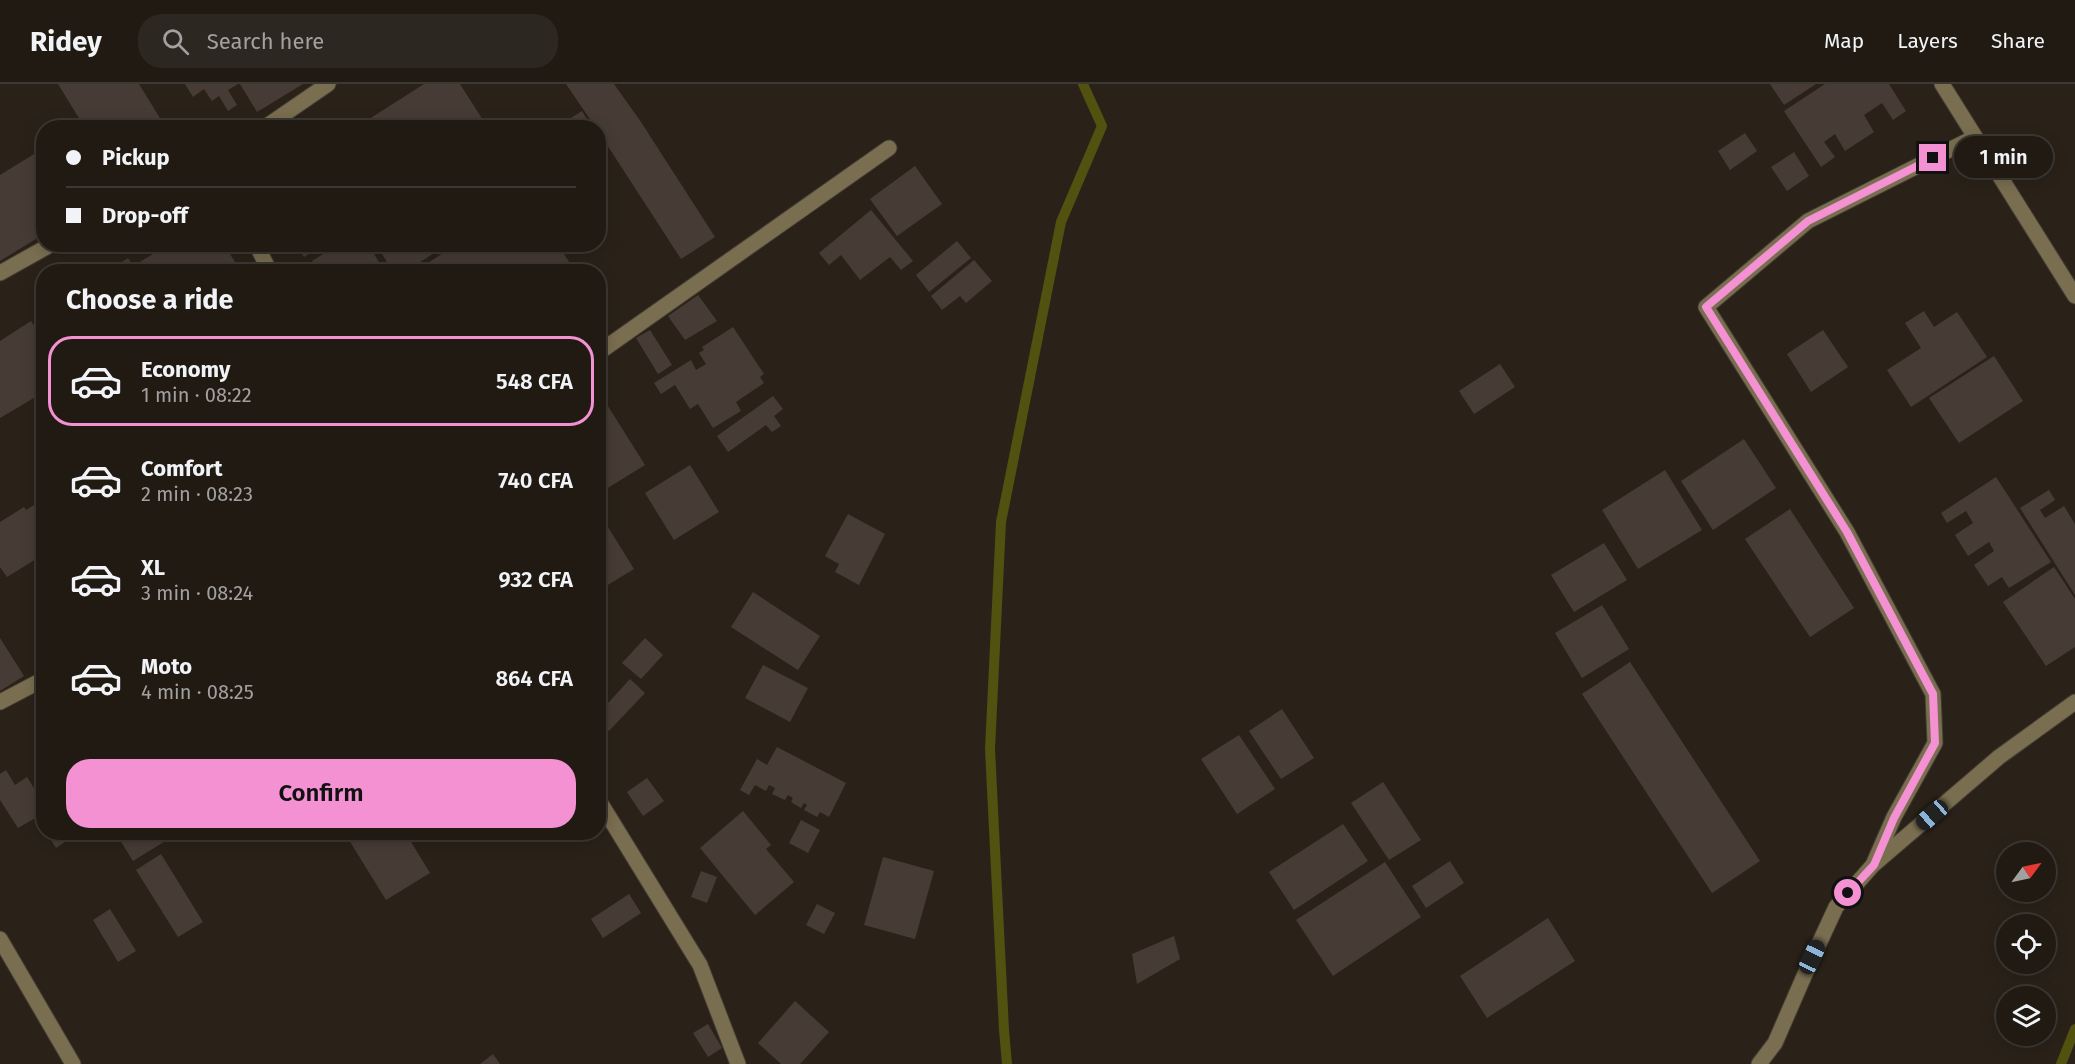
<!DOCTYPE html>
<html lang="en">
<head>
<meta charset="utf-8">
<style>
	body { margin:0; font-family:"Fira Sans",sans-serif; background:#2d2721; color:#f1f3f6; height:100vh; display:flex; flex-direction:column; font-size:22px; white-space:nowrap }
	* { box-sizing:border-box; margin:0 }
	p { font-size:20px; color:#a2a1a0 }
	.icon { flex:none; width:33px; height:33px; fill:none; stroke:currentColor; stroke-width:2; stroke-linecap:round; stroke-linejoin:round }
	.map { position:relative; flex:1; overflow:hidden }
	.sheet { position:absolute; left:36px; top:180px; width:570px; height:576px; display:flex; flex-direction:column; background:#201a13; border-radius:24px; box-shadow:0 3px 15px #0003,0 0 0 2px #3d3833 }
	.sheet>* { flex:none }
	.banner { position:absolute; left:36px; top:36px; width:570px; height:132px; border-radius:24px; box-shadow:0 3px 15px #0003,0 0 0 2px #3d3833; display:grid; align-content:center; height:132px; padding:0 30px; background:#201a13 }
	.needle { width:39px; rotate:57deg }
	.buttons { position:absolute; left:1996px; top:758px; display:grid; gap:12px }
	.buttons a { display:grid; place-items:center; width:60px; height:60px; border-radius:50%; background:#201a13; box-shadow:0 3px 15px #0003,0 0 0 2px #3d3833; font-size:30px }
	.end { position:absolute; width:27px; height:27px; margin:-14px; border:8px solid #f491d3; background:#111; box-shadow:0 0 0 3px #111 }
	.from { border-radius:50% }
	.bubble { position:absolute; height:42px; border-radius:21px; background:#201a13; box-shadow:0 3px 15px #0003,0 0 0 2px #3d3833; font-size:20px; font-weight:600; line-height:42px; text-align:center }
	.car { position:absolute; width:18px; height:36px; margin:-18px -9px; border-radius:8px; box-shadow:0 0 4px 2px #0007; background:linear-gradient(#222 24%,#8ab4d8 0 40%,#222 0 76%,#8ab4d8 0 86%,#222 0) }
	.banner b { display:flex; align-items:center; gap:21px; height:57px; font-size:22px }
	.banner b+b { border-top:2px solid #3d3833 }
	.banner i { width:15px; height:15px; background:#f1f3f6 }
	ul { padding:0; list-style:none }
	li { display:flex; align-items:center; gap:18px; height:90px; margin:0 12px 9px; padding:0 18px; border:3px solid transparent; border-radius:24px }
	li div { flex:1 }
	li b { display:block; font-size:22px }
	li em { font-style:normal; font-weight:600 }
	li.active { border-color:#f491d3 }
	li>.icon { width:54px; height:54px; stroke-width:1.5 }
	h2 { padding:0 30px; font-size:27px; line-height:72px }
	.action { display:flex; gap:12px; margin-top:auto; padding:12px 30px }
	.action a { flex:1; height:69px; border-radius:24px; background:#f491d3; color:#111; font-size:24px; font-weight:600; line-height:69px; text-align:center }
	header { display:flex; align-items:center; gap:36px; box-sizing:border-box; height:84px; padding:0 30px; background:#201a13; border-bottom:2px solid #3d3833 }
	header strong { font-size:28px }
	nav { display:flex; gap:33px; margin-inline-start:auto; font-size:21px }
	.search { width:420px; height:54px; background:#2d2721; display:flex; align-items:center; gap:15px; box-sizing:border-box; padding:0 21px; border-radius:24px; color:#a2a1a0; font-size:22px }
	.map>svg:first-child { display:block }
	.lines { fill:none; stroke-linecap:round; stroke-linejoin:round }
	.stream { stroke:#53510f; stroke-width:10 }
	.building { fill:#473c35 }
	.minor-casing { stroke:#463e35; stroke-width:17 }
	.minor { stroke:#7a6e50; stroke-width:15 }
	.route { stroke:#f491d3; stroke-width:8 }
</style>
</head>
<body>
<header>
<strong>Ridey</strong>
<div class="search"><svg class="icon" aria-label="search" viewBox="0 0 24 24"><circle cx="10" cy="10" r="6"/><path d="M15 15l6 6"/></svg>Search here</div>
<nav><a>Map</a><a>Layers</a><a>Share</a></nav>
</header>
<div class="map">
<svg width="2075" height="980" viewBox="0 0 2075 980">
	<rect width="100%" height="100%" fill="#2a2219"/>
	<g class="lines">
		<path class="stream" d="M1007,980L1004,946L990,665L1001,438L1061,138L1102,42L1083,0
			M2061,980L2075,945"/>
	</g>
	<path class="building" d="M58,0H139L166,44H85Z
		M185,0H238L228,6L237,21L228,27L219,12L212,17L204,5L193,13Z
		M240,0H303L257,28Z
		M424,0H460L488,44H355Z
		M566,0H614L641,38L715,153L681,175L598,47V44H596Z
		M1770,0H1816L1784,21Z
		M1825,0H1889L1906,27L1893,36L1882,19L1864,31L1874,48L1845,67L1835,50L1824,58L1835,73L1821,83L1784,27Z
		M582,27L592,44H555Z
		M1745,49L1757,67L1730,86L1718,67Z
		M598,54L605,65L598,69Z
		M39,67L44,73V150L0,177V91Z
		M1794,68L1809,92L1787,107L1771,83Z
		M915,82L942,120L897,152L870,115Z
		M871,126L913,177L901,186L890,173L860,196L841,171L829,181L819,169Z
		M957,157L971,174L929,208L916,191Z
		M147,160H224L238,183L230,188H113L111,185L128,174L133,182L153,170Z
		M296,160H324L304,173Z
		M339,160H368L385,188H319L312,177Z
		M376,160H429L434,169L405,188H393Z
		M457,160H558L574,186L571,188H414Z
		M974,176L992,197L966,219L960,212L942,226L931,212Z
		M698,211L717,237L685,256L668,232Z
		M1924,227L1934,243L1957,228L1987,273L1911,323L1887,286L1921,264L1905,239Z
		M31,237L44,257V308L0,334V257Z
		M733,243L764,290L760,293L764,299L736,318L741,327L713,344L698,320L690,325L675,301L661,310L654,299L691,276L696,286L706,280L699,269L704,266L702,263Z
		M650,246L672,281L658,290L636,254Z
		M1823,246L1848,283L1811,308L1787,270Z
		M1994,272L2023,317L1959,359L1929,314Z
		M1500,280L1515,303L1474,330L1459,307Z
		M773,312L783,325L774,332L781,342L772,348L766,341L728,368L717,352Z
		M606,319L645,381L598,410V324Z
		M1744,355L1776,404L1713,446L1681,397Z
		M690,381L719,428L674,456L645,409Z
		M1665,386L1702,446L1638,485L1602,426Z
		M1996,393L2051,478L2009,504L2002,493L1988,502L1974,481L1994,467L1989,458L1968,472L1955,451L1973,439L1966,427L1947,439L1941,429Z
		M2049,406L2055,416L2040,426L2045,434L2064,422L2075,440V511L2020,424Z
		M44,415V470L7,493L0,483V438L24,423L26,426Z
		M1790,425L1854,524L1810,553L1745,455Z
		M598,427L634,485L598,507Z
		M848,430L885,450L859,501L835,488L839,480L825,472Z
		M1604,459L1627,496L1574,528L1551,491Z
		M2054,483L2075,515V563L2046,582L2003,518Z
		M753,508L820,552L798,586L731,543Z
		M1602,521L1629,565L1582,594L1555,549Z
		M0,554L24,592L0,607Z
		M645,554L663,571L641,595L622,579Z
		M1630,578L1760,777L1712,809L1582,610Z
		M763,581L808,604L790,638L745,614Z
		M630,595L645,609L609,647L598,637V630Z
		M1282,625L1314,674L1281,695L1249,647Z
		M1239,651L1275,705L1237,730L1201,675Z
		M777,663L846,699L829,733L820,728L817,733L804,726L807,721L804,719L801,724L791,718L793,714L788,711L785,716L772,710L775,704L769,701L766,707L755,701L749,711L740,706L757,675L767,681Z
		M6,686L15,701L27,693L44,720V729L18,744L0,716V690Z
		M647,694L664,717L643,732L627,708Z
		M1383,698L1421,756L1389,776L1351,719Z
		M743,727L771,761L766,765L794,798L755,831L700,764Z
		M801,736L820,746L808,769L789,759Z
		M1343,740L1368,777L1294,826L1269,788Z
		M46,748H80L56,764Z
		M115,748H162L167,756L133,777Z
		M344,748H405L430,789L386,816Z
		M161,770L203,838L178,853L136,786Z
		M883,773L934,787L915,855L864,841Z
		M1450,777L1464,799L1426,824L1412,802Z
		M1385,778L1421,833L1333,892L1296,836Z
		M701,787L717,793L707,819L691,813Z
		M629,810L641,829L603,854L591,835Z
		M817,820L835,829L824,850L806,841Z
		M110,825L136,867L118,878L93,836Z
		M1548,834L1575,877L1487,934L1460,892Z
		M1174,852L1180,875L1137,900L1132,870Z
		M795,917L829,948L800,980H781L758,959Z
		M708,940L722,964L708,973L693,949Z
		M493,970L500,980H480Z"/>
	<g class="lines">
		<defs>
			<path id="minor" d="M1942,0L2075,212
				M264,44L328,0
				M256,160L270,188
				M0,189L52,160
				M598,269L889,64
				M0,618L44,595
				M598,715L700,881L738,980
				M1873,781L1894,733L1935,659L1933,610L1847,448L1706,223L1808,137L1975,53
				M0,855L73,980
				M1759,980L1775,959L1805,890L1836,823L1873,781L1999,673L2075,618"/>
		</defs>
		<use href="#minor" class="minor-casing"/>
		<use href="#minor" class="minor"/>
	</g>
	<g class="lines">
		<path class="route" d="M1848,809L1874,781L1894,734L1935,659L1933,610L1847,448L1706,223L1808,137L1933,74"/>
	</g>
</svg>
<div class="buttons">
<a><svg class="needle" viewBox="-14 -14 28 28"><path d="M0-13l5 13h-10z" fill="#e53935"/><path d="M0 13l5-13h-10z" fill="#a2a1a0"/></svg></a>
<a><svg class="icon" aria-label="locate" viewBox="0 0 24 24"><circle cx="12" cy="12" r="6"/><path d="M12 2v4M12 18v4M2 12h4M18 12h4"/></svg></a>
<a><svg class="icon" aria-label="layers" viewBox="0 0 24 24"><path d="M12 4l9 5-9 5-9-5zM3 14l9 5 9-5"/></svg></a>
</div>
<i class="end from" style="left:1848px;top:809px"></i>
<i class="end" style="left:1933px;top:74px"></i>
<div class="bubble" style="left:1954px;top:52px;width:99px">1 min</div>
<i class="car" style="left:1932px;top:731px;rotate:229deg"></i>
<i class="car" style="left:1812px;top:873px;rotate:25deg"></i>
<div class="banner">
<b><i class="from"></i>Pickup</b>
<b><i></i>Drop-off</b>
</div>
<section class="sheet">
<h2>Choose a ride</h2>
<ul>
<li class="active"><svg class="icon" aria-label="car" viewBox="0 0 24 24"><path d="M5 17H2v-5l4-1 3-4h7l3 4 3 1v5h-3M9 17h6M6 11h13"/><circle cx="7" cy="17" r="2"/><circle cx="17" cy="17" r="2"/></svg><div><b>Economy</b><p>1 min · 08:22</p></div><em>548 CFA</em></li>
<li><svg class="icon" aria-label="car" viewBox="0 0 24 24"><path d="M5 17H2v-5l4-1 3-4h7l3 4 3 1v5h-3M9 17h6M6 11h13"/><circle cx="7" cy="17" r="2"/><circle cx="17" cy="17" r="2"/></svg><div><b>Comfort</b><p>2 min · 08:23</p></div><em>740 CFA</em></li>
<li><svg class="icon" aria-label="car" viewBox="0 0 24 24"><path d="M5 17H2v-5l4-1 3-4h7l3 4 3 1v5h-3M9 17h6M6 11h13"/><circle cx="7" cy="17" r="2"/><circle cx="17" cy="17" r="2"/></svg><div><b>XL</b><p>3 min · 08:24</p></div><em>932 CFA</em></li>
<li><svg class="icon" aria-label="car" viewBox="0 0 24 24"><path d="M5 17H2v-5l4-1 3-4h7l3 4 3 1v5h-3M9 17h6M6 11h13"/><circle cx="7" cy="17" r="2"/><circle cx="17" cy="17" r="2"/></svg><div><b>Moto</b><p>4 min · 08:25</p></div><em>864 CFA</em></li>
</ul>
<div class="action"><a>Confirm</a></div>
</section>
</div>
</body>
</html>
